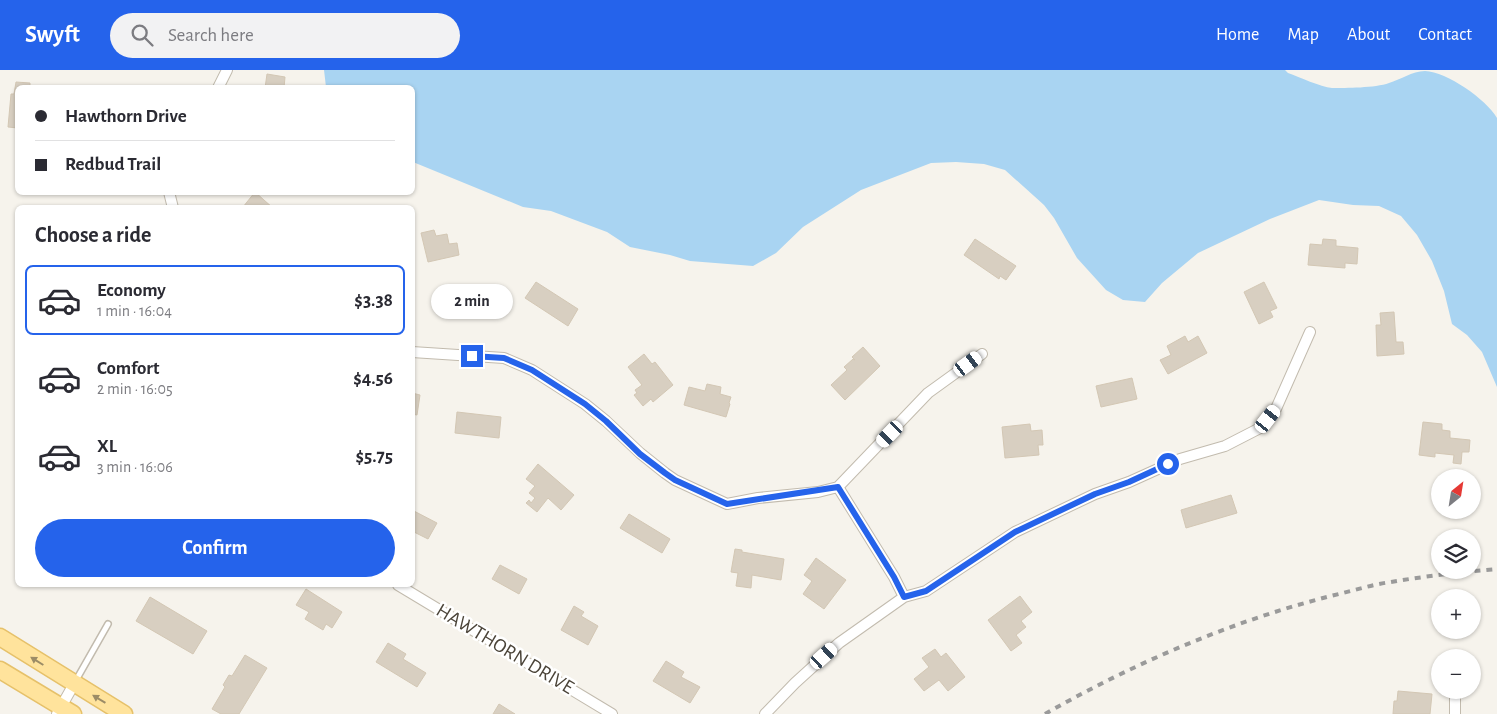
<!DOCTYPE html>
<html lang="en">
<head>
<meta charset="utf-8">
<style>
	body { margin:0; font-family:"Alegreya Sans",sans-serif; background:#f2f2f3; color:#2b2b33; height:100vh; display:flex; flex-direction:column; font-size:19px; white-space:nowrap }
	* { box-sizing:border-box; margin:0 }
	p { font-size:16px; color:#7c7c81 }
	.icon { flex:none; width:28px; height:28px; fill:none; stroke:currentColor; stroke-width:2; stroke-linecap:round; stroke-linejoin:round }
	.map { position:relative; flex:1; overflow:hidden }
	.drawer { position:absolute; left:15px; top:135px; width:400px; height:382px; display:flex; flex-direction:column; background:#fff; border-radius:8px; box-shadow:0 1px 4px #0004 }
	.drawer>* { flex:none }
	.guide { position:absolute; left:15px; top:15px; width:400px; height:110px; border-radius:8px; box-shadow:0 1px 4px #0004; display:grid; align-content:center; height:110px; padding:0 20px; background:#fff }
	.needle { width:32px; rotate:30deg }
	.fabs { position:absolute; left:1431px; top:399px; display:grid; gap:10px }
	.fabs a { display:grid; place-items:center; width:50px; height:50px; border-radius:50%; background:#fff; box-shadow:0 1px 4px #0004; font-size:25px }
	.end { position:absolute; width:22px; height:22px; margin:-11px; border:6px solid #2563eb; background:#fff; box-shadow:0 0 0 2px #fff }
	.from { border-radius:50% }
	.bubble { position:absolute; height:35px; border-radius:18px; background:#fff; box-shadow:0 1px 4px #0004; font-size:16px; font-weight:700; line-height:35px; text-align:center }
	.car { position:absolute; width:15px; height:30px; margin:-15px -8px; border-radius:6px; box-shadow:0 0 4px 1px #0007; background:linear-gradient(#fff 24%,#345 0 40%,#fff 0 76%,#345 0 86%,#fff 0) }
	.guide b { display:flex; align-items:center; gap:18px; height:48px; font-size:19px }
	.guide b+b { border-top:1px solid #e1e1e2 }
	.guide i { width:12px; height:12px; background:#2b2b33 }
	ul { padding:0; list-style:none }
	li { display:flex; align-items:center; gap:15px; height:70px; margin:0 10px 8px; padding:0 10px; border:2px solid transparent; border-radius:8px }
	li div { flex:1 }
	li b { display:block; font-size:19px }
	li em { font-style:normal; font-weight:700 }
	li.current { border-color:#2563eb }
	li>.icon { width:45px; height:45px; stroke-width:1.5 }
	h2 { padding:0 20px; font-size:22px; line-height:60px }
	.button { display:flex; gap:10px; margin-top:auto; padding:10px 20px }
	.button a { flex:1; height:58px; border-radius:30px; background:#2563eb; color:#fff; font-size:20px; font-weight:700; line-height:58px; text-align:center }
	header { display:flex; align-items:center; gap:30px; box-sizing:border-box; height:70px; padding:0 25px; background:#2563eb; color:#fff }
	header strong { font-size:24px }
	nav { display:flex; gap:28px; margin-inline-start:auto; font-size:18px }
	.search { width:350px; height:45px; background:#f2f2f3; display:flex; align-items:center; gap:12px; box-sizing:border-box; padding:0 18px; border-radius:28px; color:#7c7c81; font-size:19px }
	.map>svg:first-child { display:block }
	.water { fill:#a9d4f2 }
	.building { fill:#d8cfc1; stroke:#d3c7b4 }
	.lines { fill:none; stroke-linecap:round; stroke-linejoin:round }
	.service-casing { stroke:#c2bbae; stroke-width:8 }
	.minor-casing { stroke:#c2bbae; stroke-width:12 }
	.primary-casing { stroke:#e6c16a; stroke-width:19 }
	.service { stroke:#fff; stroke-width:5 }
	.minor { stroke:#fff; stroke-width:10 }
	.primary { stroke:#ffe39c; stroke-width:16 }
	.rail { stroke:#9a9a9a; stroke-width:4; stroke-dasharray:6 6; stroke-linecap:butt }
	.oneway { fill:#9c8c66 }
	.route { stroke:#2563eb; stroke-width:6 }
	.labels { text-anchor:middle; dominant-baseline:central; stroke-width:5; stroke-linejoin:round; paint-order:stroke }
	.street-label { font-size:20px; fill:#4b4439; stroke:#fff }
</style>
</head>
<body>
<header>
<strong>Swyft</strong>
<div class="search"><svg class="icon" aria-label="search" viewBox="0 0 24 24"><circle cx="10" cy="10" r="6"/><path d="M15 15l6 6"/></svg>Search here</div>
<nav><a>Home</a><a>Map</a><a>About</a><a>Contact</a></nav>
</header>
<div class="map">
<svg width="1497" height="644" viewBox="0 0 1497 644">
	<rect width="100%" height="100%" fill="#f6f3ec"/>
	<path class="water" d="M324,0H1285L1288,3C1300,7 1320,17 1332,18C1346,18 1375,18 1389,13C1400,10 1412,1 1425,1C1447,2 1486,29 1497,48V317L1482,282L1467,265L1452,254L1444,221L1432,191L1417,165L1401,146L1379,136L1353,135L1319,130L1270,149L1198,183L1162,213L1145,232L1123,230L1106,220L1077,188L1054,148L1044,135L1005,100L984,94L956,92L931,93L861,120L803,157L776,183L753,196L690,191L670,185L630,177L607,162L551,141L523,137L413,92L412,18L326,17Z"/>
	<path class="building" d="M267,4L285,7L284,18H265Z
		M16,12L30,13V18H18V58L8,57L11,24H14Z
		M255,122L273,138L243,137Z
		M434,160L436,166L447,164L449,174L457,173L459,185L428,192L421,163Z
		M975,169L1016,196L1006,210L1000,206L999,209L964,185Z
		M1323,169L1336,170V176L1358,178L1357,194L1345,193V198L1308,195L1310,174L1322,175Z
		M536,212L578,239L568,256L525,228Z
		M1264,212L1277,238L1270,241L1273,247L1259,254L1244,222Z
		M1394,242L1396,272H1403L1404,284L1377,286L1376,255H1381L1380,243Z
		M1185,266L1188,272L1198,266L1207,283L1168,304L1160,290L1171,285L1167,276Z
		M863,277L880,296L845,330L831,315L847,300L844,297L853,289L855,290L852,287Z
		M644,284L652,294L655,292L673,315L653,332L651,329L643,336L634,325L637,323L635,320L642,315L628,297Z
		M1132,308L1137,329L1101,337L1096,316Z
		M707,314L721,317L720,324L731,327L729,333L730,334L726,347L684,335L689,317L705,321Z
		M412,323L420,325L417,345L412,344Z
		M457,342L501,347L499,368L455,363Z
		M1423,352L1442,354V360L1450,361V368L1470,370L1469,382H1462L1461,394L1453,393L1454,385L1435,383V387L1419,385Z
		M1030,354L1031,361L1042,360L1043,375H1038L1039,385L1005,388L1002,357Z
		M538,394L574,425L561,440L548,428L537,442L526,433L529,430L531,433L535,428L529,423L535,416L526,409Z
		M1231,425L1237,443L1186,458L1181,440Z
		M412,440L437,453L428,469L412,461Z
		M629,444L670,469L662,483L620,458Z
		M735,479L742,480V482L784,489L781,510L752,505L751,518L736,516L738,503L731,502Z
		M816,488L846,510L824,539L803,524L812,511L804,505Z
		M500,495L527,509L519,524L492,509Z
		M306,519L342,542L332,558L326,554L323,560L305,549L309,542L296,535Z
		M1020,526L1032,542L1021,551L1026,557L1016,565L1022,573L1011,581L988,550Z
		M150,527L207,561L193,584L136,551Z
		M574,536L584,542L581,546L598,556L588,575L561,560Z
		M388,573L406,584L403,589L426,603L417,617L376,592Z
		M935,579L941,587L946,583L965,607L948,621L939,610L924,621L914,609L929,597L922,588Z
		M245,585L267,598L239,644H221L212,639L225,617L223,615L229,605L232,606Z
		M666,591L684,602L681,607L700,617L690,633L653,611Z
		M1398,621L1432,624L1430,644H1393L1394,631H1397Z
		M499,634L515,644H493Z"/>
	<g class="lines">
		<defs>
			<path id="service" d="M75,612L108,554"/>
			<path id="minor" d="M218,18L227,0
				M169,122L173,138
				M412,282L504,288L532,300L585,334L606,351L640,383L665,403L675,410L727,434L758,428L818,422L838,417L928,323L982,284
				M838,417L894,507L904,527
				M398,515L612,644
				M1455,620V644
				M57,644L74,614
				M765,644L795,613L839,573L904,527L926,521L1015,462L1095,424L1129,412L1180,389L1225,376L1262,357L1275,341L1310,262"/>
			<path id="primary" d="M0,567L124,644
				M0,600L73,644"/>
		</defs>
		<use href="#service" class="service-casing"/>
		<use href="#minor" class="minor-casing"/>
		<use href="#primary" class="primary-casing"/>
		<use href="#service" class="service"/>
		<use href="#minor" class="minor"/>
		<use href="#primary" class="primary"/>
		<path class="rail" d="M1045,644C1138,591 1239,548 1343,523C1359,519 1375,514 1391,512C1426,506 1462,502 1497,499"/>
	</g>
	<defs><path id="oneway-solid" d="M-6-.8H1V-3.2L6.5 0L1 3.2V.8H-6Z" transform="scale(1.25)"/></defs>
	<g class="oneway">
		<use href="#oneway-solid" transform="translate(37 591) rotate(-148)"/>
		<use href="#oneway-solid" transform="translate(99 629) rotate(-149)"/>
	</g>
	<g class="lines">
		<path class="route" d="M472,286L504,288L532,300L585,334L606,351L640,384L665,403L675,410L727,434L838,417L894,507L904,527L926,521L1015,462L1095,424L1129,412L1168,394"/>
	</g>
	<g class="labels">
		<g class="street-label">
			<text transform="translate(505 579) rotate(31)">HAWTHORN DRIVE</text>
		</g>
	</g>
</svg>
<div class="fabs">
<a><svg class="needle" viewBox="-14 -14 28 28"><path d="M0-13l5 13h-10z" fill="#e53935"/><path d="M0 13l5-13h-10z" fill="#7c7c81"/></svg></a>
<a><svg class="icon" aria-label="layers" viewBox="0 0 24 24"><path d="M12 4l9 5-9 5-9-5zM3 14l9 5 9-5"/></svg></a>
<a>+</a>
<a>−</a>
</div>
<i class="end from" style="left:1168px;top:394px"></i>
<i class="end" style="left:472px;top:286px"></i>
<div class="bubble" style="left:431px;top:214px;width:82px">2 min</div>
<i class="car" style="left:968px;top:294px;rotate:54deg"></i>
<i class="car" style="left:1268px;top:349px;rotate:38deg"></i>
<i class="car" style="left:890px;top:364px;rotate:224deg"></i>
<i class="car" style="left:824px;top:586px;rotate:48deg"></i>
<div class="guide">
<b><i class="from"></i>Hawthorn Drive</b>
<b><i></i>Redbud Trail</b>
</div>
<section class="drawer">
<h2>Choose a ride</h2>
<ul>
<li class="current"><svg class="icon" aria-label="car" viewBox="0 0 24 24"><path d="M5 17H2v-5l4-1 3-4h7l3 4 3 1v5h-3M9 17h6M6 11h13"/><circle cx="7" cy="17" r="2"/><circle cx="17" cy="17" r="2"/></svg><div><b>Economy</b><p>1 min · 16:04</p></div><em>$3.38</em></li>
<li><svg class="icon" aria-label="car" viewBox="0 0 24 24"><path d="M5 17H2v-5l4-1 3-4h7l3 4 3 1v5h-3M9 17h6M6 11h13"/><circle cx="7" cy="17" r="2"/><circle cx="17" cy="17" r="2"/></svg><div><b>Comfort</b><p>2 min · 16:05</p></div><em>$4.56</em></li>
<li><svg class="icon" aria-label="car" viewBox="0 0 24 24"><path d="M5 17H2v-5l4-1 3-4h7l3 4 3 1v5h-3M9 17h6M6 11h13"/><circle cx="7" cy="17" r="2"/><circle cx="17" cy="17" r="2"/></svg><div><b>XL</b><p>3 min · 16:06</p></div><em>$5.75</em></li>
</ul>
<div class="button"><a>Confirm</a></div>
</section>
</div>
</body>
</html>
